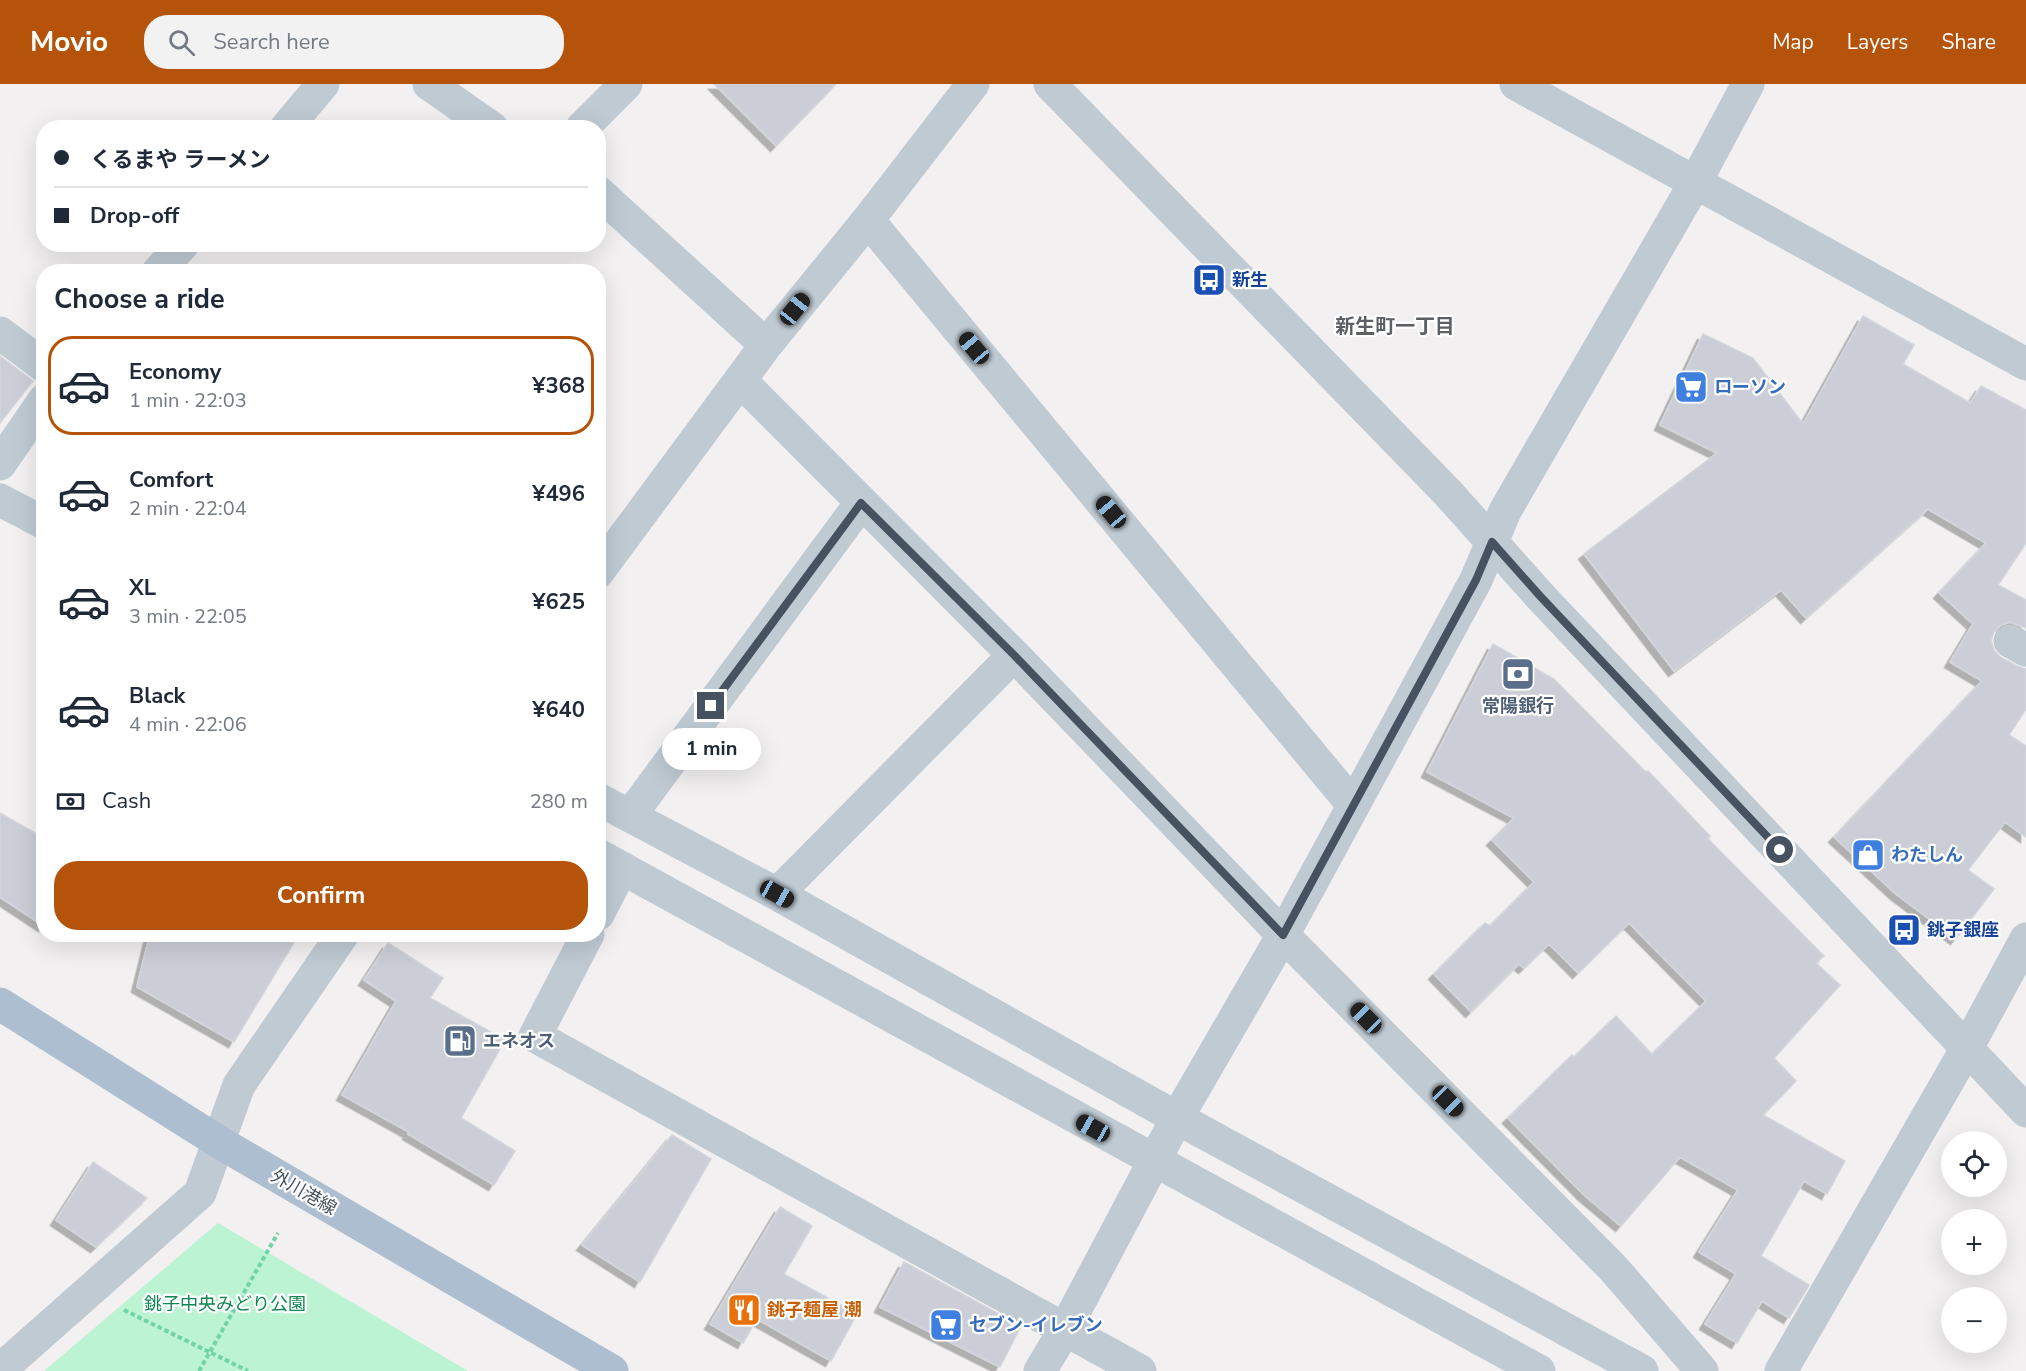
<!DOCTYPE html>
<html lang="en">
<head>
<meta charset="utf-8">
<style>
	body { margin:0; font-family:"Nunito Sans","Noto Sans JP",sans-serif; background:#f2f2f3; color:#1f2937; height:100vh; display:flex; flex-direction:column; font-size:22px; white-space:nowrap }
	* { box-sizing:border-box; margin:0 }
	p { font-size:20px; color:#747a83 }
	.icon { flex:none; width:33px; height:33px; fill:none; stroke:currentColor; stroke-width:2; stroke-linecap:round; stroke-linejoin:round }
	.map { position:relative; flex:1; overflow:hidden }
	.panel { position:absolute; left:36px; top:180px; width:570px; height:678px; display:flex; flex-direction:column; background:#fff; border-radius:24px; box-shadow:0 6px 24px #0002 }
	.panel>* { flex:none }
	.top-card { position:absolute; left:36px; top:36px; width:570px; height:132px; border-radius:24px; box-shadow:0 6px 24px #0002; display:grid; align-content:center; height:132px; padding:0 18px; background:#fff }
	.controls { position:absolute; left:1941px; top:1047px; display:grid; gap:12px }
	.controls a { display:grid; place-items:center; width:66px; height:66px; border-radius:50%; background:#fff; box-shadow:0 6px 24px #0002; font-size:30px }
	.end { position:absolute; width:27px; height:27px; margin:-14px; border:8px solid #46525f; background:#fff; box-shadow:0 0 0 3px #fff }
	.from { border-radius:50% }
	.bubble { position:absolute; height:42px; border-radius:21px; background:#fff; box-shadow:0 6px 24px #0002; font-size:20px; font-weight:700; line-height:42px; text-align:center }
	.car { position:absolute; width:18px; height:36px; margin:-18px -9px; border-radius:8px; box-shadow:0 0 4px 2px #0007; background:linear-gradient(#222 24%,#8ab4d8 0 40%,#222 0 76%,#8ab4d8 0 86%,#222 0) }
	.top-card b { display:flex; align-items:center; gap:21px; height:57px; font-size:22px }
	.top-card b+b { border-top:2px solid #e0e1e3 }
	.top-card i { width:15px; height:15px; background:#1f2937 }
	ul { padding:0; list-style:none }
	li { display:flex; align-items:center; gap:18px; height:99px; margin:0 12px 9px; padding:0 6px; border:3px solid transparent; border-radius:24px }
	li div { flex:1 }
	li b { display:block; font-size:22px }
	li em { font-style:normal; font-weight:700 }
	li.selected { border-color:#b45309 }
	li>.icon { width:54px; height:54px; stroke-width:1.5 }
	h2 { padding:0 18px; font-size:27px; line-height:72px }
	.pay { display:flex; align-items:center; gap:15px; height:66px; padding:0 18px; font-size:22px }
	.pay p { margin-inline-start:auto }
	.button { display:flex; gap:12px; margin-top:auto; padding:12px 18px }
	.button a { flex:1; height:69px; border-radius:24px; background:#b45309; color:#fff; font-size:24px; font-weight:700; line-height:69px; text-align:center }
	header { display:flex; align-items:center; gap:36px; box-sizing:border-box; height:84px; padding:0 30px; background:#b45309; color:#fff }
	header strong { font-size:28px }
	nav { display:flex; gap:33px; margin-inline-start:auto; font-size:21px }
	.search { width:420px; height:54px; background:#f2f2f3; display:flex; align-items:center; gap:15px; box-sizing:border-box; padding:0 21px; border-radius:24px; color:#747a83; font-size:22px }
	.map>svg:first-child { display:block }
	.green { fill:#bbf3d3 }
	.building { fill:#cbced6; stroke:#d3d5dc; stroke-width:1.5; filter:url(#shadow) }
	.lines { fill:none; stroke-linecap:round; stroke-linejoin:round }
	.path { stroke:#71d3a7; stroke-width:4; stroke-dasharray:4.5 3; stroke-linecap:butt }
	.minor { stroke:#bfcad3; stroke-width:33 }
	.major { stroke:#aebed1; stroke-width:33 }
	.route { stroke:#46525f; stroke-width:8 }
	.labels { text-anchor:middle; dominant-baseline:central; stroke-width:4.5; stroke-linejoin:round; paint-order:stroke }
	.transit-label { font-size:18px; font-weight:bold; fill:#164399; stroke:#fff; text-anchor:start }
	.shop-label { font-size:18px; font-weight:bold; fill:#366cbe; stroke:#fff; text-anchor:start }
	.service-label { font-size:18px; font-weight:bold; fill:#4e5e75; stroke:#fff }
	.street-label { font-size:18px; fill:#46525f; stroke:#fff }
	.park-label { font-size:18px; fill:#108750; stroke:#fff }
	.food-label { font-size:18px; font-weight:bold; fill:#c56008; stroke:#fff; text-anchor:start }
	.neighbourhood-label { font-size:20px; font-weight:bold; fill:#5c6065; stroke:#fff }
</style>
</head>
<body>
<header>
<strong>Movio</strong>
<div class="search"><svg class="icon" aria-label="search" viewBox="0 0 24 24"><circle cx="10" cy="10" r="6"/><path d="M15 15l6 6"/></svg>Search here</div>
<nav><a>Map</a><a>Layers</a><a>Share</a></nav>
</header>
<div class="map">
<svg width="2026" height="1287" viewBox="0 0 2026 1287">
	<defs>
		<filter id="shadow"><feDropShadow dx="-5.5" dy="5.5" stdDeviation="0" flood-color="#0004"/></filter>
	</defs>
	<rect width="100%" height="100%" fill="#f2f0f0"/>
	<path class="green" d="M218,1139L468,1287H44Z"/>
	<path class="building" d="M714,0H836L776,62Z
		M1863,232L1914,261L1903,280L1970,319L1981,302L2026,326V459L1998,501L2026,516V544L2010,538L2001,541L1994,547L1991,557L1994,566L2000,573L2017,582L2026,585V625L2009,651L2026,662V753L2005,738L1968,786L1994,805L1956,855L1896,810L1834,753L1982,597L1950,578L1973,540L1939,509L1986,459L1928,425L1806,534L1781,506L1674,587L1584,470L1717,369L1660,341L1703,250L1753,274L1803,340Z
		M0,272L33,297L0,339Z
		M1493,560L1554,595L1646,688L1648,687L1710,752L1708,755L1824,872L1816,879L1840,901L1774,974L1796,997L1763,1031L1845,1077L1827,1110L1804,1097L1761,1172L1809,1201L1805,1208L1789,1234L1762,1217L1737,1259L1705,1240L1736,1190L1699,1168L1738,1106L1680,1073L1621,1142L1584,1111L1508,1034L1572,971L1574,973L1616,932L1652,970L1706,917L1629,839L1578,889L1549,860L1524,884L1519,880L1471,928L1434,890L1485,839L1490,842L1534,798L1492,756L1514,734L1427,688Z
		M0,729L44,754V842L0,813Z
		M150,850H299L234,958L137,903Z
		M388,859L443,894L430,914L505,956L461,1034L515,1067L494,1101L408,1050L409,1048L342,1011L396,917L364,896Z
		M672,1051L711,1075L640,1198L582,1161Z
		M93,1078L147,1114L96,1163L56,1136Z
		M780,1123L812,1142L784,1190L857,1230L831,1277L757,1235L743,1259L710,1240Z
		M904,1178L1021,1242L1000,1283L880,1223Z"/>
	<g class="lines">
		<path class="path" d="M124,1226L248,1287
			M199,1287L278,1149"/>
		<path class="minor" d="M429,0L492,44
			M1050,0L1448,409L1540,512L2026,1027
			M1516,0L2026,280
			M286,44L323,0
			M582,44L626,0
			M598,108L766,261
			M868,136L1353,721
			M158,188L183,160
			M0,249L44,282
			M740,296L1014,571L1283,851L1613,1184L1702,1287
			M0,380L44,316
			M0,416L44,439
			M598,488L766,261L868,136L973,0
			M2010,557L2026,566
			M598,715L777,810L1177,1034L1642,1287
			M630,732L861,419
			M598,771L1539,1287
			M777,810L1014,571
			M598,830L622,784
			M588,850L535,952L1140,1287
			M0,1286L200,1109L239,1001L343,850
			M1040,1287L1064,1247L1177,1034L1283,851L1476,496L1505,427L1695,99L1748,0
			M1781,1287L1967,964L2026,855"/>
		<path class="major" d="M0,920L219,1058L612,1287"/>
	</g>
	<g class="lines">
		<path class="route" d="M711,622L861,419L1014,571L1283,851L1476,496L1492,458L1540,512L1780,766"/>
	</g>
	<defs>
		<symbol id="bus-square" viewBox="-11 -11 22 22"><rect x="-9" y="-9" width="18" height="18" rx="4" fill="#1a4fb4" stroke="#fff"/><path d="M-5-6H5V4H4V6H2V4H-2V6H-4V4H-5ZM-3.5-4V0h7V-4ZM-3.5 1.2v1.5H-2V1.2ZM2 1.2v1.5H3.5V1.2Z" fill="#fff"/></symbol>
		<symbol id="supermarket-square" viewBox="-11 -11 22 22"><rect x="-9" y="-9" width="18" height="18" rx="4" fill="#3f7fe0" stroke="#fff"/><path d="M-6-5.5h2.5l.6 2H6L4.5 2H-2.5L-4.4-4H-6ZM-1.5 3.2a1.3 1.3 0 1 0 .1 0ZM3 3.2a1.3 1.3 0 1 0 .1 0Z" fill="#fff"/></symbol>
		<symbol id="bank-square" viewBox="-11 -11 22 22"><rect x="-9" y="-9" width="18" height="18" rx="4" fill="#5c6f8a" stroke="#fff"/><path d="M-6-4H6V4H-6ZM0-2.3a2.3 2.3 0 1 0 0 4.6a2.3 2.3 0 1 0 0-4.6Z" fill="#fff"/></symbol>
		<symbol id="shop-square" viewBox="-11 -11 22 22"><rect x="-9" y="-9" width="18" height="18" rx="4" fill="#3f7fe0" stroke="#fff"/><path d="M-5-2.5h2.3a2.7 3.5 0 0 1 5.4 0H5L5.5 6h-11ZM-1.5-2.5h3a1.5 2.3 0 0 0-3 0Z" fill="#fff"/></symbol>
		<symbol id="fuel-square" viewBox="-11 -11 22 22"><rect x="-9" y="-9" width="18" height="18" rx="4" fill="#5c6f8a" stroke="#fff"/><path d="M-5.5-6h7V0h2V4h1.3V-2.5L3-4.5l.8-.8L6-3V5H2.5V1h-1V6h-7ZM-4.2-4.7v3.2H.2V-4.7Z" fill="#fff"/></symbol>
		<symbol id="restaurant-square" viewBox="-11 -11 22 22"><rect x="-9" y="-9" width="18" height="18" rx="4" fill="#e8710a" stroke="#fff"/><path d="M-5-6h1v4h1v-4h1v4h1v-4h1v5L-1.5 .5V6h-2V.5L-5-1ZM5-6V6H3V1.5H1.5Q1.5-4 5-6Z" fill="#fff"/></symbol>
	</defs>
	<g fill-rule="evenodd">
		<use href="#bus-square" x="1190" y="177" width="38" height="38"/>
		<use href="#supermarket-square" x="1672" y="284" width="38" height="38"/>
		<use href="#bank-square" x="1499" y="571" width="38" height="38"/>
		<use href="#shop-square" x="1849" y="752" width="38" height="38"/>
		<use href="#bus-square" x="1885" y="827" width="38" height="38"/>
		<use href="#fuel-square" x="441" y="938" width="38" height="38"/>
		<use href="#restaurant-square" x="725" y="1207" width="38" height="38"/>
		<use href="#supermarket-square" x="927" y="1222" width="38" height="38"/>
	</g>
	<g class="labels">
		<g class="transit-label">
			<text x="1232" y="196">新生</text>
			<text x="1927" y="846">銚子銀座</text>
		</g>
		<g class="shop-label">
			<text x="1714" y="303">ローソン</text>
			<text x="1891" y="771">わたしん</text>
			<text x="969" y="1241">セブン-イレブン</text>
		</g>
		<g class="service-label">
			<text x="1518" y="622">常陽銀行</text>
			<text x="483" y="957" text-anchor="start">エネオス</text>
		</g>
		<g class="street-label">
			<text transform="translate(304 1108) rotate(30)">外川港線</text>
		</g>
		<g class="park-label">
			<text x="225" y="1220">銚子中央みどり公園</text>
		</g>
		<g class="food-label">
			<text x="767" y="1226">銚子麺屋 潮</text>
		</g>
		<g class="neighbourhood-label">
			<text x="1395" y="242">新生町一丁目</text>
		</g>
	</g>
</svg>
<div class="controls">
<a><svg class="icon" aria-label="locate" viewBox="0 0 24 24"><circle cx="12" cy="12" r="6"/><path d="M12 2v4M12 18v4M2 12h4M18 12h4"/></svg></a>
<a>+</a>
<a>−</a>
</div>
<i class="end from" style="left:1780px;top:766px"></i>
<i class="end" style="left:711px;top:622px"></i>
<div class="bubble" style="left:662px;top:644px;width:99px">1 min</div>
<i class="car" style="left:795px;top:225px;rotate:39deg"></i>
<i class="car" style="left:974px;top:264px;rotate:320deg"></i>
<i class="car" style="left:1111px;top:428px;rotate:320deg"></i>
<i class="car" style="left:777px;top:810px;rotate:119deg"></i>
<i class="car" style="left:1366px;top:934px;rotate:315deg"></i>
<i class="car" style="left:1448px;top:1017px;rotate:135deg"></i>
<i class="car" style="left:1093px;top:1044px;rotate:299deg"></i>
<div class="top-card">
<b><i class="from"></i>くるまや ラーメン</b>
<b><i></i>Drop-off</b>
</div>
<section class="panel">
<h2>Choose a ride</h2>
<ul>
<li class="selected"><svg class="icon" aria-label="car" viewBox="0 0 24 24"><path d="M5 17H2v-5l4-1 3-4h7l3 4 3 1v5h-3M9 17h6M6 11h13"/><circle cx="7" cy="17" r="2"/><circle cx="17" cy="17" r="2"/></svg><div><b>Economy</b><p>1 min · 22:03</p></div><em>¥368</em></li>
<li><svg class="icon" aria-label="car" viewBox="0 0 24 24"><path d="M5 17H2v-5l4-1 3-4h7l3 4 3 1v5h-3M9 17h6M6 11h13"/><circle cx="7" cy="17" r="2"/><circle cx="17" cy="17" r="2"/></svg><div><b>Comfort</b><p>2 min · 22:04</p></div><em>¥496</em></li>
<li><svg class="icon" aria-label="car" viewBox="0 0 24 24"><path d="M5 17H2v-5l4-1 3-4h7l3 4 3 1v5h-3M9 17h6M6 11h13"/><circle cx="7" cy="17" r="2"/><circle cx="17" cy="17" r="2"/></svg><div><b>XL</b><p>3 min · 22:05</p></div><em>¥625</em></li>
<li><svg class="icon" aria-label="car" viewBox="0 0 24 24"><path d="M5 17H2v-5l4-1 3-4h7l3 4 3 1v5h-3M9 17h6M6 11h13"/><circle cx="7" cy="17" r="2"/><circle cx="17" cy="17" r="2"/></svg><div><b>Black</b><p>4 min · 22:06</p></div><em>¥640</em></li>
</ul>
<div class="pay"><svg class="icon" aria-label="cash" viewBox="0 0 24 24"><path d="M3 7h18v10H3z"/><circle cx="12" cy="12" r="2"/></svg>Cash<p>280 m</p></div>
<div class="button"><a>Confirm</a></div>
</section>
</div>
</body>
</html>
